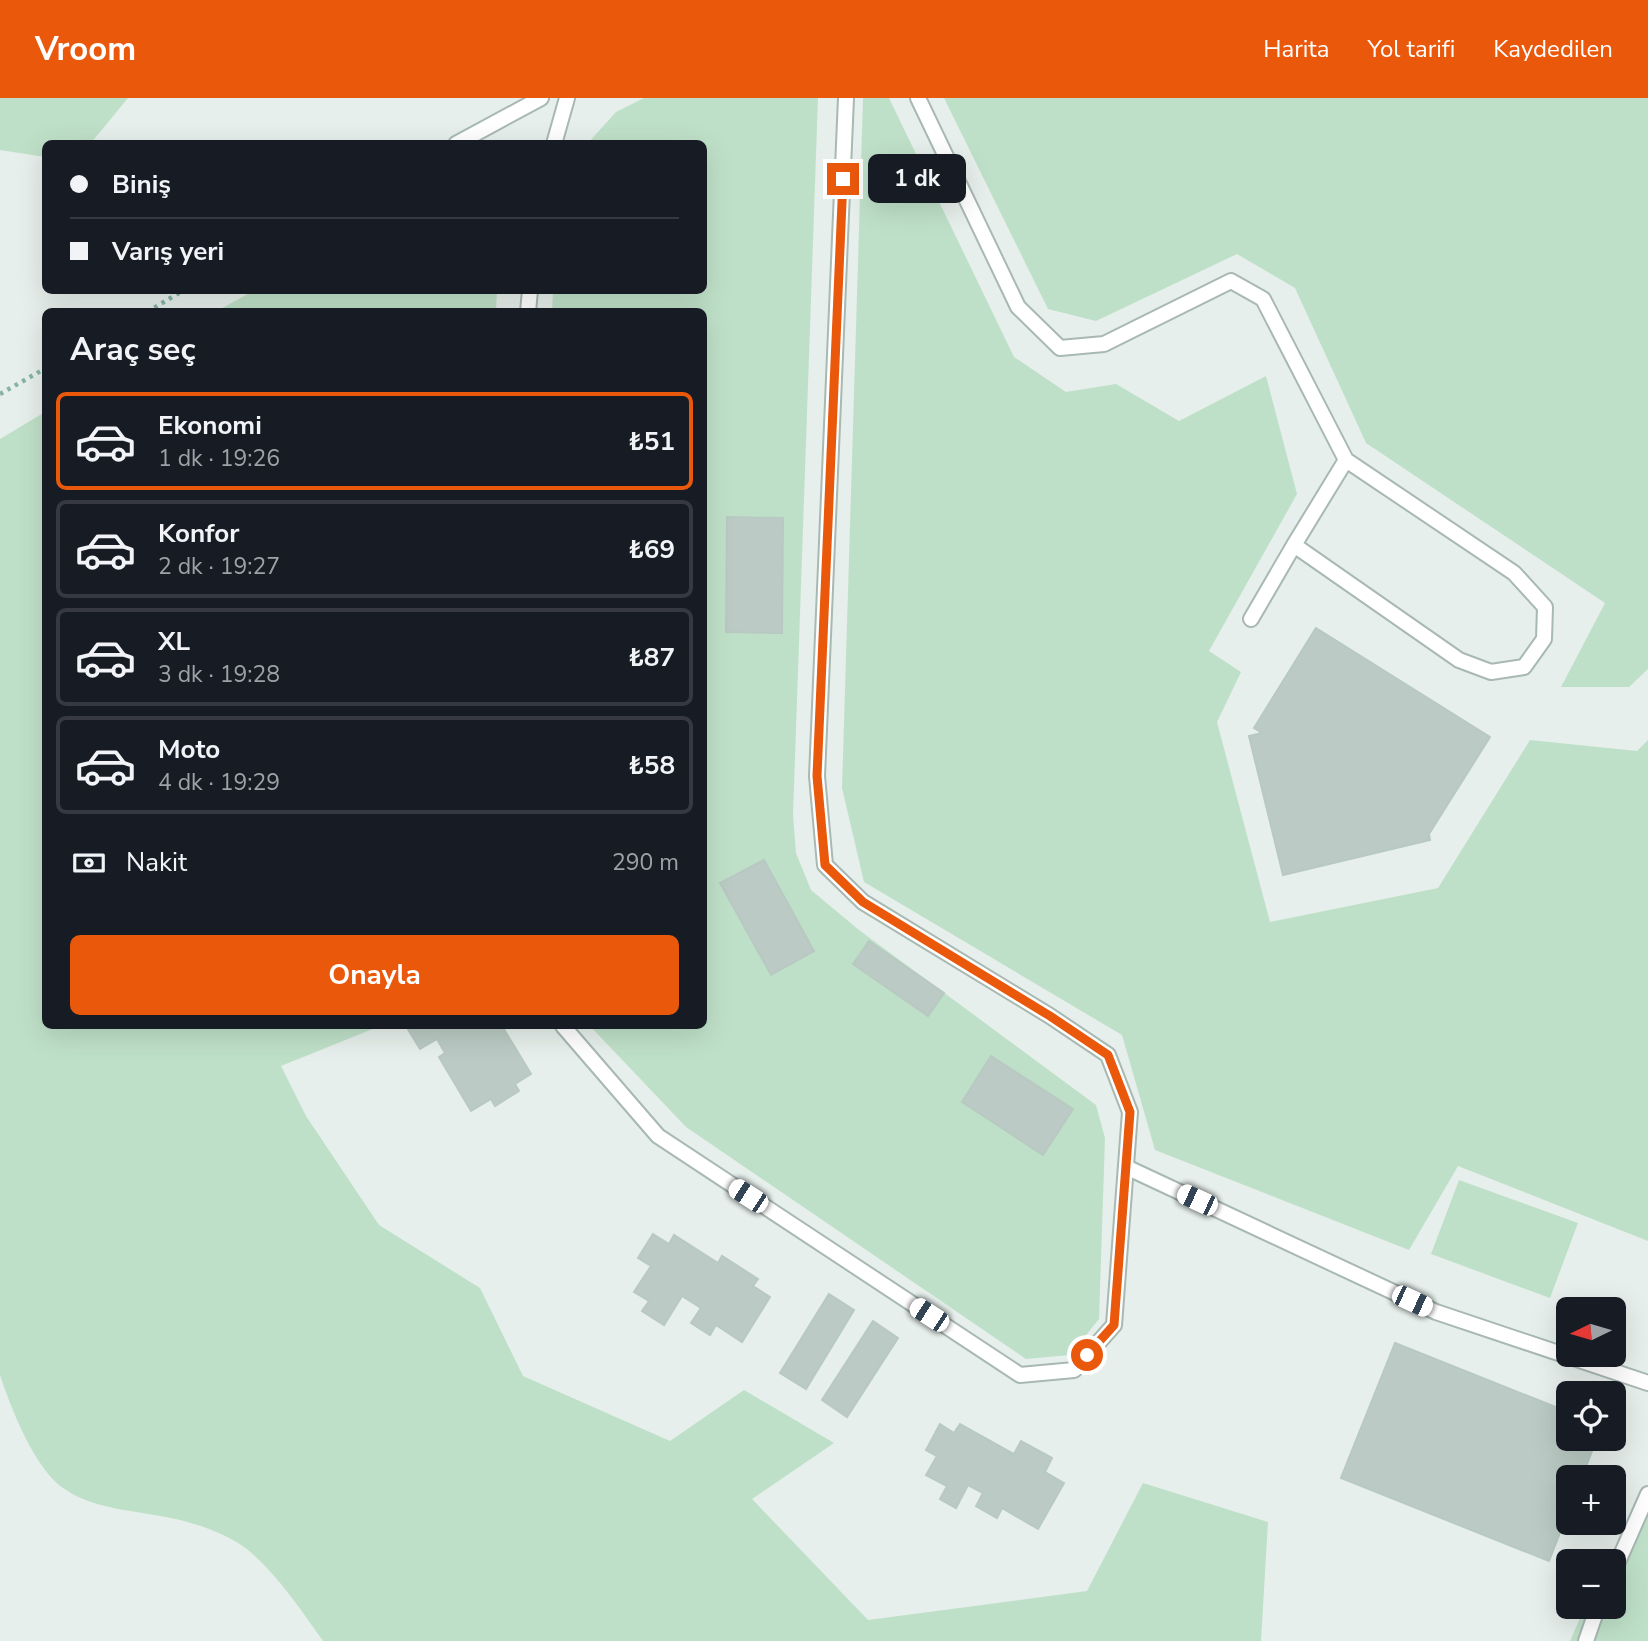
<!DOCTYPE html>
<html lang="tr">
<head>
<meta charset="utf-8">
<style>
	body { margin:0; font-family:"Nunito Sans",sans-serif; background:#20242c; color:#f1f3f6; height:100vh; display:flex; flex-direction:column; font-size:26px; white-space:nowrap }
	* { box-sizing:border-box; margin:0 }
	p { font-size:23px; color:#9ea1a6 }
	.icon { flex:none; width:38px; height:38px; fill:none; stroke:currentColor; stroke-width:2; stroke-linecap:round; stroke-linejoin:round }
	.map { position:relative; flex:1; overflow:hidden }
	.side { position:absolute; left:42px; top:210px; width:665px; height:721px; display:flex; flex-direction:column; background:#171b24; border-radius:10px; box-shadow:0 7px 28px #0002 }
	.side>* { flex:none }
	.hud { position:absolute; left:42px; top:42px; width:665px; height:154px; border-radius:10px; box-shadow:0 7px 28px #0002; display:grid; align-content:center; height:154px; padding:0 28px; background:#171b24 }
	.needle { width:46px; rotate:265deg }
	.fabs { position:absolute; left:1556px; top:1199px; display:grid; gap:14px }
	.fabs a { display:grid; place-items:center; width:70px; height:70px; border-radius:10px; background:#171b24; box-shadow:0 7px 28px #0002; font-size:35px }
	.end { position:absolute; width:32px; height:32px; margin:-16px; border:9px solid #ea580c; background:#fff; box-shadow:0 0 0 4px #fff }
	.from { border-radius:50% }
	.bubble { position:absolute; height:49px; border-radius:10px; background:#171b24; box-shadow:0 7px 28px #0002; font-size:23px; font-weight:700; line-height:49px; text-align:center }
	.car { position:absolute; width:21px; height:42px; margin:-21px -10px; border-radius:9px; box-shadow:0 0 5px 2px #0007; background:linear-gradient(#fff 24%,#345 0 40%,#fff 0 76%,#345 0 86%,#fff 0) }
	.hud b { display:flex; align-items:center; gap:24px; height:66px; font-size:26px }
	.hud b+b { border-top:2px solid #363941 }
	.hud i { width:18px; height:18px; background:#f1f3f6 }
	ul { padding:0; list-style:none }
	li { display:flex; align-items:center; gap:21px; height:98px; margin:0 14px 10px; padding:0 14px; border:4px solid #363941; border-radius:10px }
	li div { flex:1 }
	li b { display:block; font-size:26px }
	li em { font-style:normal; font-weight:700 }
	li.active { border-color:#ea580c }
	li>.icon { width:63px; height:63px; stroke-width:1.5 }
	h2 { padding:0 28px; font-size:32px; line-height:84px }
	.pay { display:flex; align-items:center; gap:18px; height:77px; padding:0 28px; font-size:26px }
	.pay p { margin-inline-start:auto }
	.primary-button { display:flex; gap:14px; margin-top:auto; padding:14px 28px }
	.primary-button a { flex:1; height:80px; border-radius:10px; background:#ea580c; color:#fff; font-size:28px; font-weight:700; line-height:80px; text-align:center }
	header { display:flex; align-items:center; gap:42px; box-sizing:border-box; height:98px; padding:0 35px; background:#ea580c; color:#fff }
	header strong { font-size:33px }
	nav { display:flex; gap:38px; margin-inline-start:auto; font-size:24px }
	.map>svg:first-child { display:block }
	.green { fill:#bfe0c8 }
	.building { fill:#bbcac4; stroke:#b8c9c2; stroke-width:2 }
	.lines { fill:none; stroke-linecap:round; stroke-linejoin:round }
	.lane-casing { stroke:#a8b8b2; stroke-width:18 }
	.path { stroke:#86b3a5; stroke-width:4.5; stroke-dasharray:3.5 5; stroke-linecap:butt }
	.lane { stroke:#fff; stroke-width:14 }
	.route { stroke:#ea580c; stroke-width:9 }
</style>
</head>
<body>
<header>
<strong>Vroom</strong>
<nav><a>Harita</a><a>Yol tarifi</a><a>Kaydedilen</a></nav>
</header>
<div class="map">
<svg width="1648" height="1543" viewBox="0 0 1648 1543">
	<rect width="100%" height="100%" fill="#e6efeb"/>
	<path class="green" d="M0,0H128L91,45L46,46L45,59L0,52Z
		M644,0H818L793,717L796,755L811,792L859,832L1096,1007L1105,1040L1099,1221L1070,1257L1026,1261L686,1029L590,928H704V214H552L553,193L704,192V46L588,45L616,14Z
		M863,0H889L1014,259L1066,294L1116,286L1179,323L1266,278L1297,396L1209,553L1241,574L1217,624L1270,824L1438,790L1530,642L1637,653L1648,642V1143L1458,1068L1409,1152L1155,1052L1122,937L864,784L842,690Z
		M944,0H1648V571L1629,589H1561L1605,505L1366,345L1295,190L1237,156L1096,223L1048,211Z
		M253,193H497L496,213H217Z
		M45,314L46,928H380L281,968L306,1018L379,1127L480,1190L523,1278L670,1343L744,1292L834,1345L752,1401L868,1522L1087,1493L1143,1385L1268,1424L1261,1543H323C301,1512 277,1476 248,1452C231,1438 201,1427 180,1422C144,1413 97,1413 66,1392C35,1373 11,1310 0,1277V341Z
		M1459,1082L1578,1125L1550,1200L1431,1156Z
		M1648,1405V1543H1570L1585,1509L1614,1508V1463Z"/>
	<path class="building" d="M727,419L783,420L782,535L726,534Z
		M1316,530L1490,639L1429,736L1430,742L1283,777L1249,638L1262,635L1254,630Z
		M764,762L814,853L771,877L720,785Z
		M869,843L944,895L928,918L853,866Z
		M406,928H502L531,976L515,986L519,993L495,1008L491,1001L471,1013L439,959L445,955L437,941L420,951Z
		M991,958L1073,1011L1043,1057L962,1004Z
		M653,1136L669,1146L674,1137L718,1165L722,1158L758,1181L753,1188L770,1199L742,1244L716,1227L710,1237L691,1225L701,1210L682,1198L664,1227L642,1213L649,1203L634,1194L651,1168L638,1160Z
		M829,1196L854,1212L806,1291L780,1275Z
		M873,1223L898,1240L847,1319L822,1302Z
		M1395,1245L1568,1314V1340H1597L1582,1379H1568V1414L1549,1463L1341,1380Z
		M940,1326L954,1335L960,1326L1014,1356L1021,1343L1052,1360L1045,1374L1064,1385L1038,1431L1002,1410L997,1420L976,1408L983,1395L968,1387L956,1410L940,1401L947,1388L926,1377L937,1358L926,1352Z"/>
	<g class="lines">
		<defs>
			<path id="lane" d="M918,0L1018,209L1060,250L1104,246L1231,183L1263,201L1346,362L1294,447L1459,562L1491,574L1524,569L1544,541L1545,509L1514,475L1346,362
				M456,46L541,0
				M554,46L567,0
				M528,214L530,192
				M1251,521L1294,447
				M563,928L658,1038L1020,1277L1074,1272L1114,1227L1130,1014L1108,957L1050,918L863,804L825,767L817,678L846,0
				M1126,1069L1436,1214L1648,1285
				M1614,1473L1648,1396
				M1586,1543L1598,1508"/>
		</defs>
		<use href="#lane" class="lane-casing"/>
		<path class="path" d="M147,214L184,192
			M0,296L46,270"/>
		<use href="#lane" class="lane"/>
	</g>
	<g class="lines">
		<path class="route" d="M843,81L817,678L825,767L863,804L1050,918L1108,957L1130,1014L1114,1227L1087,1257"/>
	</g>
</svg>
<div class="fabs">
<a><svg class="needle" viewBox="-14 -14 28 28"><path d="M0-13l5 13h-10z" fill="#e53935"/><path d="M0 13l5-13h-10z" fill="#9ea1a6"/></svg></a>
<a><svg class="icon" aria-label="locate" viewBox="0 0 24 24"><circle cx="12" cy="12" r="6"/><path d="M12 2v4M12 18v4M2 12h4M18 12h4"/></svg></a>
<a>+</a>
<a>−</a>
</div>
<i class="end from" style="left:1087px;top:1257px"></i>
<i class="end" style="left:843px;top:81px"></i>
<div class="bubble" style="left:868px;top:56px;width:98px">1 dk</div>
<i class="car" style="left:748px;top:1098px;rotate:303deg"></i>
<i class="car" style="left:1197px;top:1102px;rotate:295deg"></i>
<i class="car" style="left:1412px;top:1203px;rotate:115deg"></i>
<i class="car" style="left:929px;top:1217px;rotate:303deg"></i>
<div class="hud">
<b><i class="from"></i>Biniş</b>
<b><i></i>Varış yeri</b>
</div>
<section class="side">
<h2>Araç seç</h2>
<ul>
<li class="active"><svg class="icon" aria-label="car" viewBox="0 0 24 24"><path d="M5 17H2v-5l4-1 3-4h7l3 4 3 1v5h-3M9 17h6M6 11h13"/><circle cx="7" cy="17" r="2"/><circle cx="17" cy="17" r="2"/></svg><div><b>Ekonomi</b><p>1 dk · 19:26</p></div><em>₺51</em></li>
<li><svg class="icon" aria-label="car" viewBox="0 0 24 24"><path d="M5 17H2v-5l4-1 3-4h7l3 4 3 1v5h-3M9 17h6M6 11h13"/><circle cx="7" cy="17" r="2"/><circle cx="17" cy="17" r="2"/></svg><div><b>Konfor</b><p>2 dk · 19:27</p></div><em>₺69</em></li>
<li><svg class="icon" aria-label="car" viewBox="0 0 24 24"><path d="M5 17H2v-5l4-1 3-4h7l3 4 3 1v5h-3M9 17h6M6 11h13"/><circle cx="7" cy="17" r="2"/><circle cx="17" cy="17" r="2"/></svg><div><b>XL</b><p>3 dk · 19:28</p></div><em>₺87</em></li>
<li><svg class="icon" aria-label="car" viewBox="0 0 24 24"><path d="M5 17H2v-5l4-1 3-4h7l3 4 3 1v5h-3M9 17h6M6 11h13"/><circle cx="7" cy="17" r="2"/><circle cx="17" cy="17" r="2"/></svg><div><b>Moto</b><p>4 dk · 19:29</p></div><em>₺58</em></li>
</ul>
<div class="pay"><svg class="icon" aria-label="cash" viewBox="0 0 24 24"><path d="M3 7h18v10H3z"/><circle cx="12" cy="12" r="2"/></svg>Nakit<p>290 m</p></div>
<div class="primary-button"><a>Onayla</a></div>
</section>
</div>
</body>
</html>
